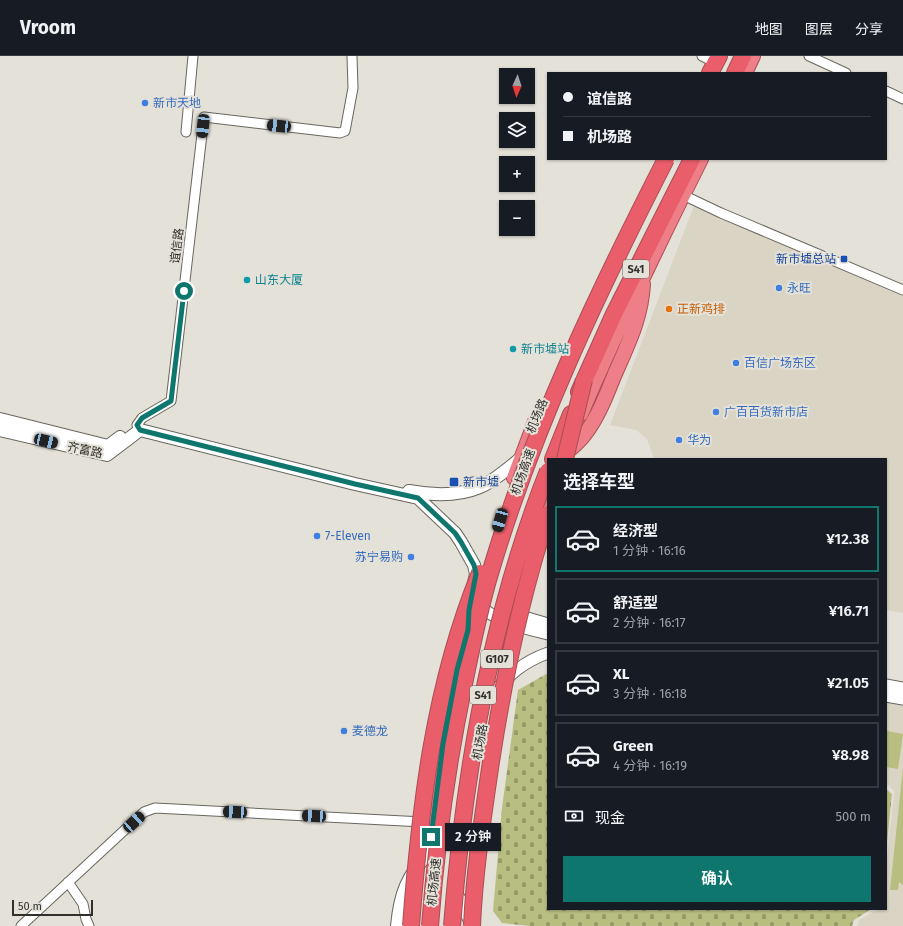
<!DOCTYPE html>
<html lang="zh">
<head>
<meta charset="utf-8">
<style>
	body { margin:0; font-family:"Fira Sans","Noto Sans SC",sans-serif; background:#242831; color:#f1f3f6; height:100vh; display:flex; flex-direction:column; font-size:15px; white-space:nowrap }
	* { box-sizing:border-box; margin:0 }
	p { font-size:13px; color:#9ea1a6 }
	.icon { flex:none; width:22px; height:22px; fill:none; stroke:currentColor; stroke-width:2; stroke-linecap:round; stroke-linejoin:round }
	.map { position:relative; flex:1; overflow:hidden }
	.drawer { position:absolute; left:547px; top:402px; width:340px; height:452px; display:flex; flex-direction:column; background:#171b24; border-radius:0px; box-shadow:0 1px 3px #0004 }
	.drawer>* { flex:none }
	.guide { position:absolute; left:547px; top:16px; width:340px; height:88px; border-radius:0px; box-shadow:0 1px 3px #0004; display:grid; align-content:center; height:88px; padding:0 16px; background:#171b24 }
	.needle { width:26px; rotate:183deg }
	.buttons { position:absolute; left:499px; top:12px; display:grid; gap:8px }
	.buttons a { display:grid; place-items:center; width:36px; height:36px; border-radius:0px; background:#171b24; box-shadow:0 1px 3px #0004; font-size:20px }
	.scale { position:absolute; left:12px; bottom:10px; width:81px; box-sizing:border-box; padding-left:4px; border:2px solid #31302c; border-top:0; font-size:11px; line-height:14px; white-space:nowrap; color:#31302c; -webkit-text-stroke:3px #e4e1d8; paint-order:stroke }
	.end { position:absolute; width:18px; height:18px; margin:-9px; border:5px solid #0f766e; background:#fff; box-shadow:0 0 0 2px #fff }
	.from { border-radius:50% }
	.bubble { position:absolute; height:28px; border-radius:0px; background:#171b24; box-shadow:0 1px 3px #0004; font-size:13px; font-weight:600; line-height:28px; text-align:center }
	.car { position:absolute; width:12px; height:24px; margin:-12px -6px; border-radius:5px; box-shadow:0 0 3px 1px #0007; background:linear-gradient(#222 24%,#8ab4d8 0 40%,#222 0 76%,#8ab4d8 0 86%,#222 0) }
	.guide b { display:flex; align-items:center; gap:14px; height:38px; font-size:15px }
	.guide b+b { border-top:1px solid #363941 }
	.guide i { width:10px; height:10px; background:#f1f3f6 }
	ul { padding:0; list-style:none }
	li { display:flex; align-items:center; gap:12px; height:66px; margin:0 8px 6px; padding:0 8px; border:2px solid #363941; border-radius:0px }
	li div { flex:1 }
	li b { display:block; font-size:15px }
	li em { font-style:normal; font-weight:600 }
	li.active { border-color:#0f766e }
	li>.icon { width:36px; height:36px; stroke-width:1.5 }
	h2 { padding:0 16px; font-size:18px; line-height:48px }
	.pay { display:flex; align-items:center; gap:10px; height:44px; padding:0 16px; font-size:15px }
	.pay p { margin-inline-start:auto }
	.button { display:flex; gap:8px; margin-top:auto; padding:8px 16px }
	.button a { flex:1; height:46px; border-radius:0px; background:#0f766e; color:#fff; font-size:16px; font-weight:600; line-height:46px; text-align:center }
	header { display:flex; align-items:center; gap:24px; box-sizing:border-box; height:56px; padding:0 20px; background:#171b24; border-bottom:1px solid #363941 }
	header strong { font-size:19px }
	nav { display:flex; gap:22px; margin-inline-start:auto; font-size:14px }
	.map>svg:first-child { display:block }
	.built { fill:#dad4c4 }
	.cemetery { fill:url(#cemetery-stones) }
	.garden { fill:#b8bd80 }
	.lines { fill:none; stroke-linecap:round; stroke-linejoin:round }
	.minor-casing { stroke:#68665e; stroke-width:11 }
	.tertiary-casing { stroke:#68665e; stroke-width:13 }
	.secondary-casing { stroke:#68665e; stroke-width:14 }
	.trunk-casing { stroke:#a94e54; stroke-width:16 }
	.motorway-casing { stroke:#a94e54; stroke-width:18 }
	.minor { stroke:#fff; stroke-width:9 }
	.tertiary { stroke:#fff; stroke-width:11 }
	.secondary { stroke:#fff; stroke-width:12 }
	.trunk { stroke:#ee7e88; stroke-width:14 }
	.motorway { stroke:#e95e6a; stroke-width:16 }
	.motorway-bridge-casing { stroke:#a94e54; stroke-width:18; stroke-linecap:butt }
	.motorway-bridge { stroke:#e95e6a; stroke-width:16 }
	.route { stroke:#0f766e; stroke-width:5 }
	.shop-dot { fill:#3f7fe0; stroke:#e4e1d8; stroke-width:1.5 }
	.transit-dot { fill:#1a4fb4; stroke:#e4e1d8; stroke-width:1.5 }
	.culture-dot { fill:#0f9aa8; stroke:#e4e1d8; stroke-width:1.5 }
	.food-dot { fill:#e8710a; stroke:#e4e1d8; stroke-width:1.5 }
	.labels { text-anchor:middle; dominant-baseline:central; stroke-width:4; stroke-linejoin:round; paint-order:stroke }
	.shield { fill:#e4e1d8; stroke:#676560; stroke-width:1 }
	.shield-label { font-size:11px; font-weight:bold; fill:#31302c }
	.shop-label { font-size:12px; fill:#366cbe; stroke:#e4e1d8; text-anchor:start }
	.street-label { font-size:12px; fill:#31302c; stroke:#e4e1d8 }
	.transit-label { font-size:12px; fill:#164399; stroke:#e4e1d8; text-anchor:end }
	.culture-label { font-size:12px; fill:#0d838f; stroke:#e4e1d8; text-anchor:start }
	.food-label { font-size:12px; fill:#c56008; stroke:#e4e1d8; text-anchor:start }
</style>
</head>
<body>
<header>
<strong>Vroom</strong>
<nav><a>地图</a><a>图层</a><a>分享</a></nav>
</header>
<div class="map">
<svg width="903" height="870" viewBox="0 0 903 870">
	<defs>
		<pattern id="cemetery-stones" width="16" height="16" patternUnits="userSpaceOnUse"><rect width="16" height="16" fill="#b8bd80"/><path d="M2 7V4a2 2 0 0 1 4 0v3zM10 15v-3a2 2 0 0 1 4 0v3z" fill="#969a69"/></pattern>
	</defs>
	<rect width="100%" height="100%" fill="#e4e1d8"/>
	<path class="built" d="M695,147L903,236V557L886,554V403H654L647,383L636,374L610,369Z
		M886,646L903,650V870H858L859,864L879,853H886V814L894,735L886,727Z"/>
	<path class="cemetery" d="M548,617V853H871L854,864L852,870H530L502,867L493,855L502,752L518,634Z
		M886,733L892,738L886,796Z"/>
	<path class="garden" d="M887,675L903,678L898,713L886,711Z
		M903,712V829L899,826L898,834H890Z"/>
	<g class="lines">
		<defs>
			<path id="minor" d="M702,0L710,4
				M809,0L846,17
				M886,35L903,43
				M186,76L193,0
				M683,139L721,157L903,234
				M140,374L137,369L142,362L171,345L204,61L340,77L345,75L353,32L352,0
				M68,826L83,848L86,863L89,870
				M21,870L144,756L155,752L423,766"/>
			<path id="tertiary" d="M476,547C495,565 523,572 548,578
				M514,558L548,568
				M886,629L903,632
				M886,640L903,643
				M489,641C509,620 520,607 548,597"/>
			<path id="secondary" d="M0,363L108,390L120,381
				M0,374L107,399L140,374L355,428L418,442L455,477L461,486L474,509L476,518L474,527
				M409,435C431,439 459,440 480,431C493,426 510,411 521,402
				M459,842L471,867
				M397,870C400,838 407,819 430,796"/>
			<path id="trunk" d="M745,17L753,0
				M581,358C618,271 659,187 701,103
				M563,399C571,393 579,386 585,378C598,361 606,340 614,320C628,288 641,263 643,228
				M514,422L536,363
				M537,469L548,439
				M433,766L445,678L457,614L468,574"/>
			<path id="motorway" d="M710,17L719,0
				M735,17L743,0
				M579,336L614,258L692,103
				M553,403L571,358"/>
		</defs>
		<use href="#minor" class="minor-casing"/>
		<use href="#tertiary" class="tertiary-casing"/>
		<use href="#secondary" class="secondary-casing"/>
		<use href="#trunk" class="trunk-casing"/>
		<use href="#motorway" class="motorway-casing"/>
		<use href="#minor" class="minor"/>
		<use href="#tertiary" class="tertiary"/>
		<use href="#secondary" class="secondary"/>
		<use href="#trunk" class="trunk"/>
		<use href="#motorway" class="motorway"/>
		<defs>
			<path id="motorway-bridge" d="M565,403L584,324
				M411,870C420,751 434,629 480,517
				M430,870C436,790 447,711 463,633C471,593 479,553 491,514C534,370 598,236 666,103
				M452,870C464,716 491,559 548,415
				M472,870C474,822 481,774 488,726C501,635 519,545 548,458"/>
		</defs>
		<use href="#motorway-bridge" class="motorway-bridge-casing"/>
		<use href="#motorway-bridge" class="motorway-bridge"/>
	</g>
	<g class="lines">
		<path class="route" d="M184,235L171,345L142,362L137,369L140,374L355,428L418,442L455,477L461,486L474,509L476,518L469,554L468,574L457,614L443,688L431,781"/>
	</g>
	<g class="shop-dot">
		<circle cx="145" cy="47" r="4"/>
		<circle cx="779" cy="232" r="4"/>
		<circle cx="736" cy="307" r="4"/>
		<circle cx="716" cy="356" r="4"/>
		<circle cx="679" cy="384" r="4"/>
		<circle cx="317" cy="480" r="4"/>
		<circle cx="411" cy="501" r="4"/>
		<circle cx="344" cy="675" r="4"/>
	</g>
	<g class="transit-dot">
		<rect x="840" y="199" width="8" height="8" rx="2"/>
		<rect x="449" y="421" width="10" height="10" rx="2"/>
	</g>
	<g class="culture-dot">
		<circle cx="247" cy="224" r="4"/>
		<circle cx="513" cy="293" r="4"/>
	</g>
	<circle class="food-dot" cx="669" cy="253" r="4"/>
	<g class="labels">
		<g class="shield">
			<rect x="623" y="204" width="26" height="18" rx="3"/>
			<rect x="481" y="594" width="32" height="18" rx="3"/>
			<rect x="470" y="630" width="26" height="18" rx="3"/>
		</g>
		<g class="shield-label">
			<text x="636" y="213">S41</text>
			<text x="497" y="603">G107</text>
			<text x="483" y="639">S41</text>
		</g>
		<g class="shop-label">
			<text x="153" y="47">新市天地</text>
			<text x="787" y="232">永旺</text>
			<text x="744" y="307">百信广场东区</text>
			<text x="724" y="356">广百百货新市店</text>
			<text x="687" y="384">华为</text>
			<text x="325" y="480">7-Eleven</text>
			<text x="403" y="501" text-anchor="end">苏宁易购</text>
			<text x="352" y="675">麦德龙</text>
		</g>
		<g class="street-label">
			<text transform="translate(177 190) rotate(-83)">谊信路</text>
			<text transform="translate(537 360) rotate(-67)">机场路</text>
			<text transform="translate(85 394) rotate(12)">齐富路</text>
			<text transform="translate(523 416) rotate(-70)">机场高速</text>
			<text transform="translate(480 686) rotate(-80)">机场路</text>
			<text transform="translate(434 826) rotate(-84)">机场高速</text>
		</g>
		<g class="transit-label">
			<text x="836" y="203">新市墟总站</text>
			<text x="463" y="426" text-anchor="start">新市墟</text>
		</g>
		<g class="culture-label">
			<text x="255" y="224">山东大厦</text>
			<text x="521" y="293">新市墟站</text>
		</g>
		<g class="food-label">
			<text x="677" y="253">正新鸡排</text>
		</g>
	</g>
</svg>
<div class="buttons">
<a><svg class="needle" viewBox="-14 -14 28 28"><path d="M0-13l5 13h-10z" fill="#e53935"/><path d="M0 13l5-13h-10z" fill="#9ea1a6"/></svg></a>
<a><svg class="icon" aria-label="layers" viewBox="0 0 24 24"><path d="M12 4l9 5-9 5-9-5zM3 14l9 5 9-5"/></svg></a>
<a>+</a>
<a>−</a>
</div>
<div class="scale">50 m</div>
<i class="end from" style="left:184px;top:235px"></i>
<i class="end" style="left:431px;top:781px"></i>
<div class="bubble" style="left:445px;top:767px;width:56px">2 分钟</div>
<i class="car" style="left:203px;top:70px;rotate:186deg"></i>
<i class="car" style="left:279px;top:70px;rotate:276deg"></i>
<i class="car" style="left:46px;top:385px;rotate:103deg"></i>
<i class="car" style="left:500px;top:464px;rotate:196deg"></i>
<i class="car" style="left:235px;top:756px;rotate:273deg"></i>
<i class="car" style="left:314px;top:760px;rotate:273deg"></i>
<i class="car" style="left:134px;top:766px;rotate:48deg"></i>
<div class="guide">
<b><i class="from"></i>谊信路</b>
<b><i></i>机场路</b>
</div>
<section class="drawer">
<h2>选择车型</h2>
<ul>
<li class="active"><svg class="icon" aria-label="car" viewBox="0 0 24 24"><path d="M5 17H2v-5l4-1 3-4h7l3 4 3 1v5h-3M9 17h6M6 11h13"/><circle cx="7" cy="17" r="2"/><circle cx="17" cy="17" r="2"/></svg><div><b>经济型</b><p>1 分钟 · 16:16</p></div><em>¥12.38</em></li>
<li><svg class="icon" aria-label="car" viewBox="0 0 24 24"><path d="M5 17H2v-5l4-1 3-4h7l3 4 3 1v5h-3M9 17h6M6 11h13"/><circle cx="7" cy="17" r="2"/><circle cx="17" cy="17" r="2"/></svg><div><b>舒适型</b><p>2 分钟 · 16:17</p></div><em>¥16.71</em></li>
<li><svg class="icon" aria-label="car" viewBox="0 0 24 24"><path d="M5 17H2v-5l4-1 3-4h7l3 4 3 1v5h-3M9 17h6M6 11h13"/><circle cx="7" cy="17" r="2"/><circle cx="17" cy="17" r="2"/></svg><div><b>XL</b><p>3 分钟 · 16:18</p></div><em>¥21.05</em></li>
<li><svg class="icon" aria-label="car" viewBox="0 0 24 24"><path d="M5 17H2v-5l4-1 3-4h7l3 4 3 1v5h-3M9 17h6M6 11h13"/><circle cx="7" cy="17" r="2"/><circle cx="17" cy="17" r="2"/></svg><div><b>Green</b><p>4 分钟 · 16:19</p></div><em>¥8.98</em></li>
</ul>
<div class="pay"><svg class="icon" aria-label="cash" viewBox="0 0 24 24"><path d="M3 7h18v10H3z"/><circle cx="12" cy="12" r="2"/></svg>现金<p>500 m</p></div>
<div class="button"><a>确认</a></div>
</section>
</div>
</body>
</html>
